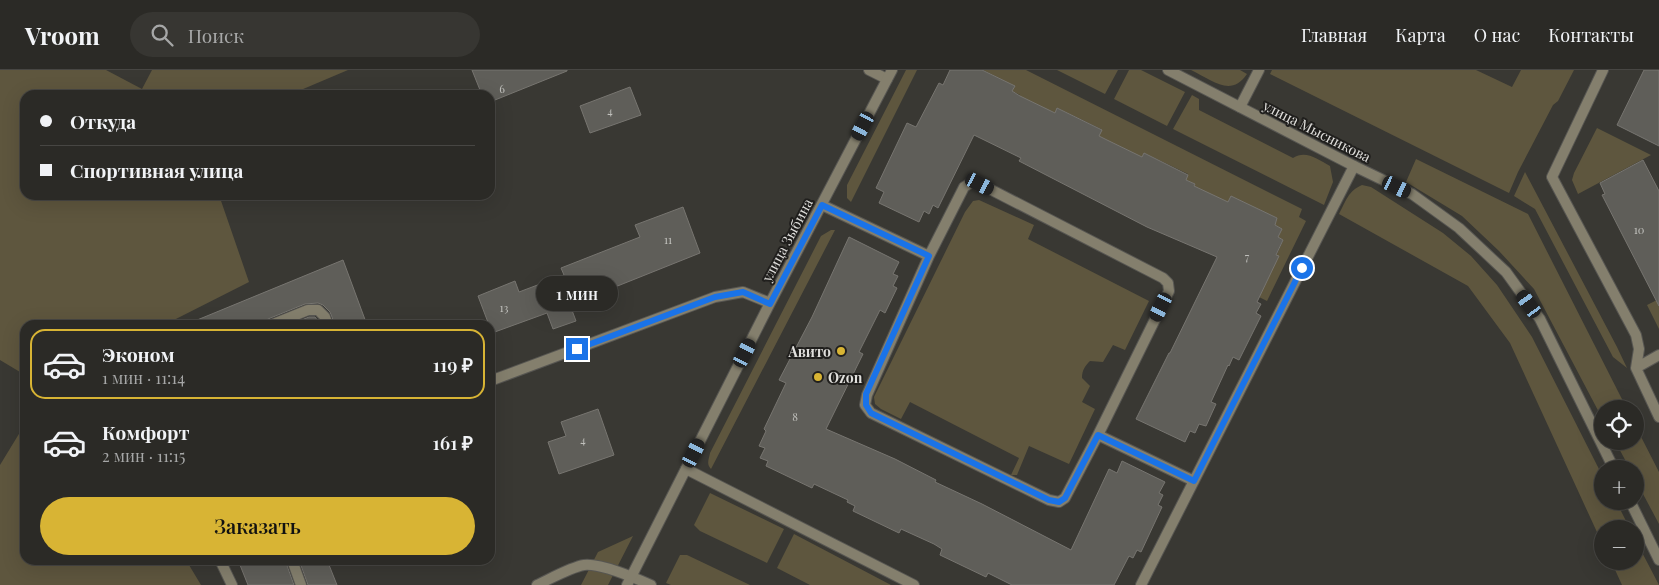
<!DOCTYPE html>
<html lang="ru">
<head>
<meta charset="utf-8">
<style>
	body { margin:0; font-family:"Playfair Display",serif; background:#373632; color:#f1f3f6; height:100vh; display:flex; flex-direction:column; font-size:19px; white-space:nowrap }
	* { box-sizing:border-box; margin:0 }
	p { font-size:16px; color:#a6a7a7 }
	.icon { flex:none; width:28px; height:28px; fill:none; stroke:currentColor; stroke-width:2; stroke-linecap:round; stroke-linejoin:round }
	.map { position:relative; flex:1; overflow:hidden }
	.drawer { position:absolute; left:20px; top:250px; width:475px; height:245px; display:flex; flex-direction:column; background:#2b2a26; border-radius:15px; box-shadow:0 5px 20px #0002,0 0 0 1px #474643 }
	.drawer>* { flex:none }
	.hud { position:absolute; left:20px; top:20px; width:475px; height:110px; border-radius:15px; box-shadow:0 5px 20px #0002,0 0 0 1px #474643; display:grid; align-content:center; height:110px; padding:0 20px; background:#2b2a26 }
	.fabs { position:absolute; left:1594px; top:330px; display:grid; gap:10px }
	.fabs a { display:grid; place-items:center; width:50px; height:50px; border-radius:50%; background:#2b2a26; box-shadow:0 5px 20px #0002,0 0 0 1px #474643; font-size:25px }
	.end { position:absolute; width:22px; height:22px; margin:-11px; border:6px solid #1a73e8; background:#fff; box-shadow:0 0 0 2px #fff }
	.from { border-radius:50% }
	.bubble { position:absolute; height:35px; border-radius:18px; background:#2b2a26; box-shadow:0 5px 20px #0002,0 0 0 1px #474643; font-size:16px; font-weight:600; line-height:35px; text-align:center }
	.car { position:absolute; width:15px; height:30px; margin:-15px -8px; border-radius:6px; box-shadow:0 0 4px 1px #0007; background:linear-gradient(#222 24%,#8ab4d8 0 40%,#222 0 76%,#8ab4d8 0 86%,#222 0) }
	.hud b { display:flex; align-items:center; gap:18px; height:48px; font-size:19px }
	.hud b+b { border-top:1px solid #474643 }
	.hud i { width:12px; height:12px; background:#f1f3f6 }
	ul { padding:9px 0 0; list-style:none }
	li { display:flex; align-items:center; gap:15px; height:70px; margin:0 10px 8px; padding:0 10px; border:2px solid transparent; border-radius:15px }
	li div { flex:1 }
	li b { display:block; font-size:19px }
	li em { font-style:normal; font-weight:600 }
	li.current { border-color:#d8b434 }
	li>.icon { width:45px; height:45px; stroke-width:1.5 }
	.action { display:flex; gap:10px; margin-top:auto; padding:10px 20px }
	.action a { flex:1; height:58px; border-radius:30px; background:#d8b434; color:#111; font-size:20px; font-weight:600; line-height:58px; text-align:center }
	header { display:flex; align-items:center; gap:30px; box-sizing:border-box; height:70px; padding:0 25px; background:#2b2a26; border-bottom:1px solid #474643 }
	header strong { font-size:24px }
	nav { display:flex; gap:28px; margin-inline-start:auto; font-size:18px }
	.search { width:350px; height:45px; background:#373632; display:flex; align-items:center; gap:12px; box-sizing:border-box; padding:0 18px; border-radius:28px; color:#a6a7a7; font-size:19px }
	.map>svg:first-child { display:block }
	.green { fill:#5e563e }
	.building { fill:#5f5e59; stroke:#777570 }
	.lines { fill:none; stroke-linecap:round; stroke-linejoin:round }
	.service-casing { stroke:#575652; stroke-width:12 }
	.minor-casing { stroke:#575652; stroke-width:12 }
	.service { stroke:#847f6d; stroke-width:10 }
	.minor { stroke:#847f6d; stroke-width:10 }
	.route { stroke:#1a73e8; stroke-width:6 }
	.poi-dot { fill:#d8b434; stroke:#201f1d; stroke-width:2 }
	.labels { text-anchor:middle; dominant-baseline:central; stroke-width:4; stroke-linejoin:round; paint-order:stroke }
	.number-label { font-size:11px; fill:#c0c0bc }
	.street-label { font-size:14px; fill:#e1e0dd; stroke:#201f1d }
	.poi-label { font-size:14px; font-weight:bold; fill:#e1e0dd; stroke:#201f1d; text-anchor:end }
</style>
</head>
<body>
<header>
<strong>Vroom</strong>
<div class="search"><svg class="icon" aria-label="search" viewBox="0 0 24 24"><circle cx="10" cy="10" r="6"/><path d="M15 15l6 6"/></svg>Поиск</div>
<nav><a>Главная</a><a>Карта</a><a>О нас</a><a>Контакты</a></nav>
</header>
<div class="map">
<svg width="1659" height="515" viewBox="0 0 1659 515">
	<rect width="100%" height="100%" fill="#393833"/>
	<path class="green" d="M0,0H106L142,19L152,0H348L289,25H25V125H219L249,212L164,255H25V305L0,290Z
		M906,0H917L851,132L847,128V115Z
		M968,0H1026L1302,139L1299,147L1306,151L1267,231L1259,227L1283,170L1278,167L1282,159L1275,155L1277,148L1231,127L1228,132L1192,119L1195,114L1186,110L1188,104L1144,83L1142,87L1105,74L1107,70L1099,66L1101,59L1057,38L1055,43L1046,39L1044,43L1018,30L1020,25L1012,21L1014,16L983,0Z
		M1057,0H1118L1105,24Z
		M1129,0H1141L1185,22L1167,56L1114,29Z
		M1191,0H1240L1247,4C1231,28 1212,10 1191,0Z
		M1272,0H1476L1512,17L1521,0H1574L1558,31L1553,35L1518,102L1509,123L1270,4Z
		M1192,25L1199,29V40L1293,88C1306,80 1317,89 1330,96L1333,112L1324,135L1173,59Z
		M1597,58L1651,85L1578,124L1572,110L1574,103Z
		M1416,89L1528,144L1627,339H1602V348L1534,219L1499,181L1462,146L1406,112Z
		M1525,102L1617,277L1627,298L1613,287L1535,139L1514,126Z
		M1362,115L1371,117L1443,163L1471,186L1497,215L1532,267L1602,405V431H1616L1630,459H1602V473L1510,273L1468,216L1339,144C1346,131 1348,121 1362,115Z
		M979,130L1034,155L1028,169L1149,231L1125,280L1113,275L1103,292L1090,291C1085,296 1082,300 1082,308L1090,316L1082,332L1095,339L1069,394L1029,376L1017,405H1011L1019,388L910,332L901,349L881,339L875,334L874,327L965,142L973,131Z
		M831,160H835L711,399C706,394 709,389 710,383L821,166Z
		M1657,230L1659,233V259L1647,235Z
		M25,354V490H186L201,515H0V395Z
		M1635,355L1659,402V454L1635,409V399H1630L1615,371H1635Z
		M710,423L784,459L767,493L700,461L694,455Z
		M794,464L891,515H810L777,498Z
		M633,466L608,515H581L598,482Z
		M1635,469L1659,515H1622L1611,491H1635Z
		M680,485H687L750,515H671L666,513Z"/>
	<path class="building" d="M472,0H567V1L490,32V25H482Z
		M950,0H982L1015,16L1012,21L1020,26L1055,43L1057,38L1102,60L1099,66L1107,70L1142,87L1144,83L1188,105L1186,110L1195,114L1194,116L1228,132L1231,126L1277,148L1275,155L1282,159L1278,167L1283,170L1276,185L1279,186L1257,232L1261,234L1256,243L1261,246L1239,290L1233,287L1229,296L1228,295L1211,332L1216,334L1206,356L1199,354L1195,363L1190,361L1185,372L1136,349L1169,283H1170L1217,187L1147,157L1019,91L1021,88L974,65L938,138L933,135L929,144L924,141L919,152L879,133L884,122L876,118L907,53L916,57L939,13L943,15Z
		M1644,0H1659V76L1617,55Z
		M630,17L641,45L590,63L580,36Z
		M1643,90L1659,121V236L1602,125L1605,124L1600,113Z
		M683,137L700,183L570,235L576,251L553,259L547,243L492,263L490,255H489L478,226L515,211L519,222L564,205L561,198L640,167L635,155Z
		M849,167L899,192L893,204L898,206L893,216L897,218L885,243L880,240L859,282L863,284L826,359L895,389L936,410L935,412L982,434L1071,480L1109,399L1117,403L1122,391L1165,412L1159,423L1163,425L1158,435L1162,437L1141,482L1137,480L1133,488L1129,486L1114,515H1012L988,503L986,507L940,485L942,479L934,474L901,459L899,463L853,441L855,436L847,432L848,430L814,414L812,418L766,396L768,391L760,388L765,378L759,376L766,361L764,359L786,313L779,310L812,247Z
		M343,190L367,255H335L330,242L323,235L318,233L305,234L268,249L265,251L264,255H185Z
		M309,247H315L321,255H289Z
		M598,339L614,385L559,404L548,372L566,366L561,352Z
		M238,490H285L294,515H248Z
		M299,490H327L337,515H308Z"/>
	<g class="lines">
		<defs>
			<path id="service" d="M869,0L887,9
				M1603,0L1552,107L1636,265L1639,279L1636,298L1659,347
				M1240,37L1259,0
				M822,135L929,186L867,325L865,335L871,343L1049,430L1059,432L1065,428L1098,365L1194,411
				M929,186L964,117L972,112L980,114L1163,208L1168,213L1169,221L1098,365
				M271,255L308,240H318L325,247L328,255
				M1636,298L1659,285
				M686,399L914,515
				M220,490L232,515
				M292,490L301,515
				M537,515C550,509 571,497 584,495C601,493 635,508 651,515
				M1141,515L1354,96"/>
			<path id="minor" d="M1168,0L1354,96L1412,124L1459,158L1506,202L1540,249L1614,399
				M490,311L715,227L743,222L770,233
				M1630,431L1659,490
				M627,515L770,233L892,0"/>
		</defs>
		<use href="#service" class="service-casing"/>
		<use href="#minor" class="minor-casing"/>
		<use href="#service" class="service"/>
		<use href="#minor" class="minor"/>
	</g>
	<g class="lines">
		<path class="route" d="M577,279L715,227L743,222L770,234L822,135L929,186L866,324V335L871,343L1049,430L1059,432L1065,428L1098,365L1194,411L1302,198"/>
	</g>
	<g class="poi-dot">
		<circle cx="841" cy="281" r="5"/>
		<circle cx="818" cy="307" r="5"/>
	</g>
	<g class="labels">
		<g class="number-label">
			<text x="502" y="18">6</text>
			<text x="610" y="40">4</text>
			<text x="1639" y="159">10</text>
			<text x="668" y="169">11</text>
			<text x="1247" y="186">7</text>
			<text x="504" y="237">13</text>
			<text x="795" y="346">8</text>
			<text x="583" y="369">4</text>
		</g>
		<g class="street-label">
			<text transform="translate(1317 61) rotate(27)">улица Мысникова</text>
			<text transform="translate(787 170) rotate(-62)">улица Зыбина</text>
		</g>
		<g class="poi-label">
			<text x="831" y="281">Авито</text>
			<text x="828" y="307" text-anchor="start">Ozon</text>
		</g>
	</g>
</svg>
<div class="fabs">
<a><svg class="icon" aria-label="locate" viewBox="0 0 24 24"><circle cx="12" cy="12" r="6"/><path d="M12 2v4M12 18v4M2 12h4M18 12h4"/></svg></a>
<a>+</a>
<a>−</a>
</div>
<i class="end from" style="left:1302px;top:198px"></i>
<i class="end" style="left:577px;top:279px"></i>
<div class="bubble" style="left:536px;top:206px;width:82px">1 мин</div>
<i class="car" style="left:863px;top:56px;rotate:208deg"></i>
<i class="car" style="left:980px;top:114px;rotate:117deg"></i>
<i class="car" style="left:1397px;top:117px;rotate:116deg"></i>
<i class="car" style="left:1529px;top:234px;rotate:324deg"></i>
<i class="car" style="left:1161px;top:237px;rotate:206deg"></i>
<i class="car" style="left:745px;top:283px;rotate:27deg"></i>
<i class="car" style="left:694px;top:383px;rotate:27deg"></i>
<div class="hud">
<b><i class="from"></i>Откуда</b>
<b><i></i>Спортивная улица</b>
</div>
<section class="drawer">
<ul>
<li class="current"><svg class="icon" aria-label="car" viewBox="0 0 24 24"><path d="M5 17H2v-5l4-1 3-4h7l3 4 3 1v5h-3M9 17h6M6 11h13"/><circle cx="7" cy="17" r="2"/><circle cx="17" cy="17" r="2"/></svg><div><b>Эконом</b><p>1 мин · 11:14</p></div><em>119 ₽</em></li>
<li><svg class="icon" aria-label="car" viewBox="0 0 24 24"><path d="M5 17H2v-5l4-1 3-4h7l3 4 3 1v5h-3M9 17h6M6 11h13"/><circle cx="7" cy="17" r="2"/><circle cx="17" cy="17" r="2"/></svg><div><b>Комфорт</b><p>2 мин · 11:15</p></div><em>161 ₽</em></li>
</ul>
<div class="action"><a>Заказать</a></div>
</section>
</div>
</body>
</html>
